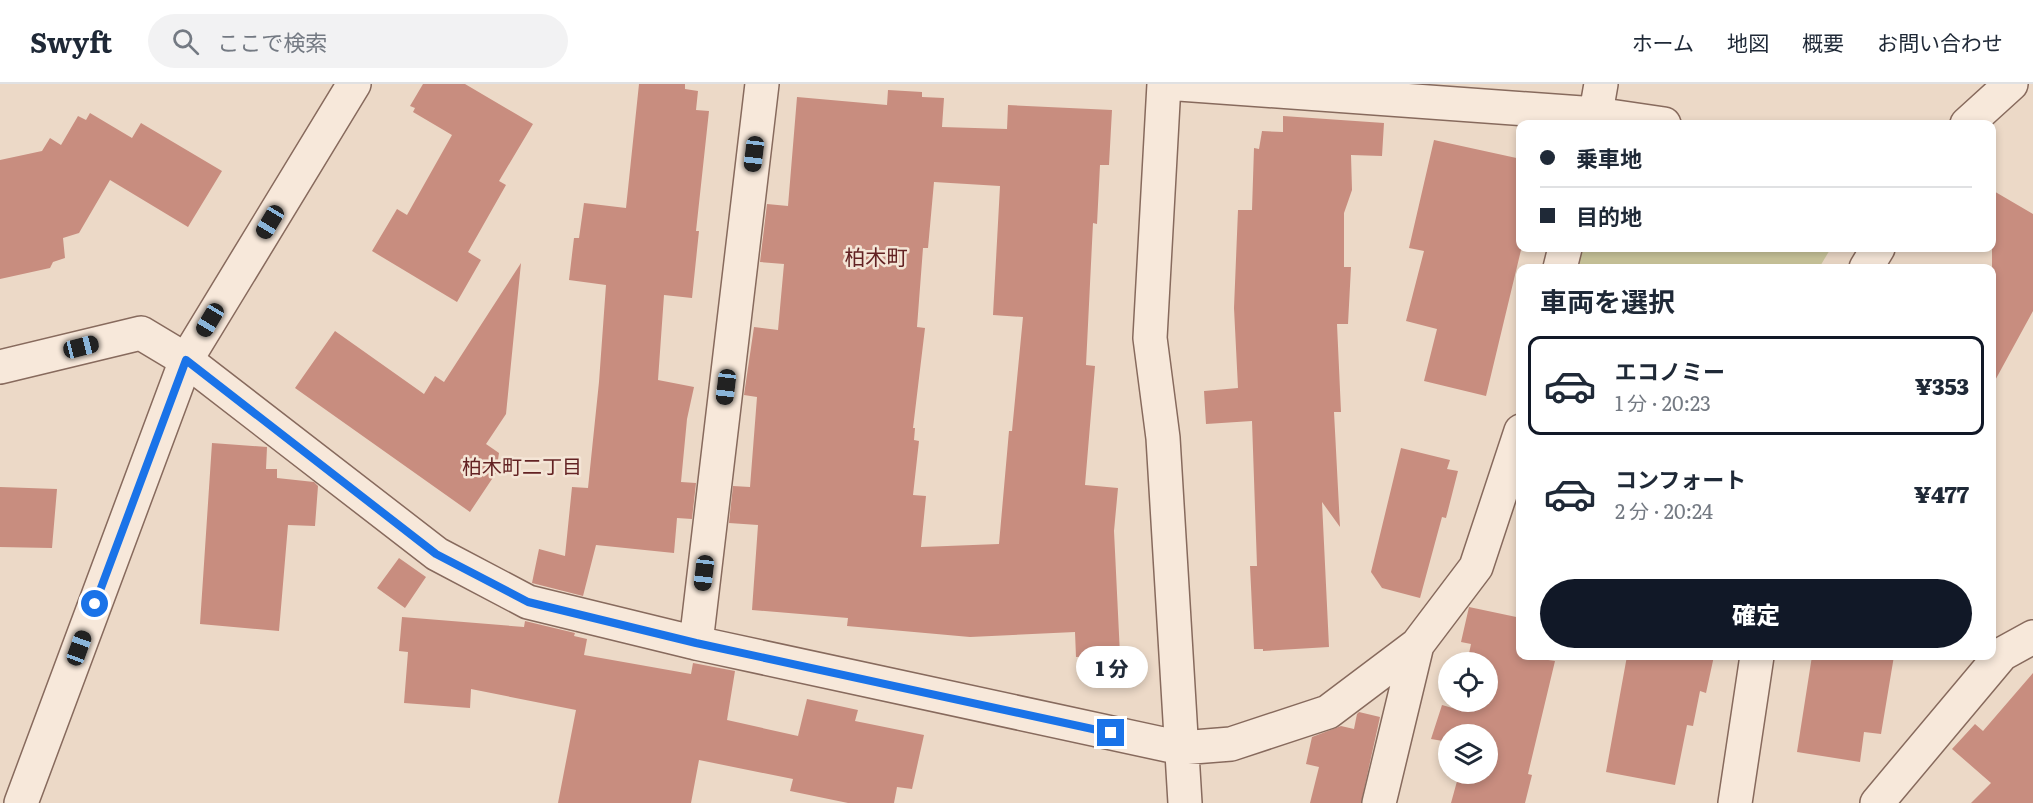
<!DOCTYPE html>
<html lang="ja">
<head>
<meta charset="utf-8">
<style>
	body { margin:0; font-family:Literata,"Noto Sans JP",serif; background:#f2f2f3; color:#1f2937; height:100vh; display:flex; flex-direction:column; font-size:22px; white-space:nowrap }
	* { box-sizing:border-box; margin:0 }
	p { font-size:20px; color:#747a83 }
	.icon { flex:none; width:33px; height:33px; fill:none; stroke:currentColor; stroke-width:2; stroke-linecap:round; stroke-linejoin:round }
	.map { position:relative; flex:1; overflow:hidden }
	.panel { position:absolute; left:1516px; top:180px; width:480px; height:396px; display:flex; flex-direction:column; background:#fff; border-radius:12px; box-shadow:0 3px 9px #0003 }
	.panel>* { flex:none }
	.guide { position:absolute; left:1516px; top:36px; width:480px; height:132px; border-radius:12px; box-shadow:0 3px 9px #0003; display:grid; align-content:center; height:132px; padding:0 24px; background:#fff }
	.buttons { position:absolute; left:1438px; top:568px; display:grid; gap:12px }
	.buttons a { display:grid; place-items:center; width:60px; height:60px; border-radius:50%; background:#fff; box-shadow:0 3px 9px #0003; font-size:30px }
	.end { position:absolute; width:27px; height:27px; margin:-14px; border:8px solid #1a73e8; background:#fff; box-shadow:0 0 0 3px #fff }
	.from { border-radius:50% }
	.bubble { position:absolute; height:42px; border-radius:21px; background:#fff; box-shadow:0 3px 9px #0003; font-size:20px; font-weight:800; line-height:42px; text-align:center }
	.car { position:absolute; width:18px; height:36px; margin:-18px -9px; border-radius:8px; box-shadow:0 0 4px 2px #0007; background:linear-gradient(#222 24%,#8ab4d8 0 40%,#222 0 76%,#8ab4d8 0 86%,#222 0) }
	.guide b { display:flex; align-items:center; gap:21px; height:57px; font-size:22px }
	.guide b+b { border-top:2px solid #e0e1e3 }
	.guide i { width:15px; height:15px; background:#1f2937 }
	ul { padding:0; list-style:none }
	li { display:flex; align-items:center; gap:18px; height:99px; margin:0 12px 9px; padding:0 12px; border:3px solid transparent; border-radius:12px }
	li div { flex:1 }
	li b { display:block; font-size:22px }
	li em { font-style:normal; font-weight:800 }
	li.active { border-color:#111827 }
	li>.icon { width:54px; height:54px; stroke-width:1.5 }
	h2 { padding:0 24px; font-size:27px; line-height:72px }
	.action { display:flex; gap:12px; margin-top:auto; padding:12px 24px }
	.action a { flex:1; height:69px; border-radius:36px; background:#111827; color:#fff; font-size:24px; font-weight:800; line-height:69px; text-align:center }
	header { display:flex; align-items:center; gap:36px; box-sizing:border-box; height:84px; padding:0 30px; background:#fff; border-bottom:2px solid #e0e1e3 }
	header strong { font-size:28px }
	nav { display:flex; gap:33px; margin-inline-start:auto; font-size:21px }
	.search { width:420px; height:54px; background:#f2f2f3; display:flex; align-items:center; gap:15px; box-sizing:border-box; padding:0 21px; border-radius:33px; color:#747a83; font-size:22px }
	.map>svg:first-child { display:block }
	.green { fill:#cac59b }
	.building { fill:#c88d7f; fill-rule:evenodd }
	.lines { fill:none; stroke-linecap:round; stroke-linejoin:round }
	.minor-casing { stroke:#876a5d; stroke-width:36 }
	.tertiary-casing { stroke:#876a5d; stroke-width:36 }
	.minor { stroke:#f7e8da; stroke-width:33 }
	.tertiary { stroke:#f7e8da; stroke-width:33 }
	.route { stroke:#1a73e8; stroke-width:8 }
	.labels { text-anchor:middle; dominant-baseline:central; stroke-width:5; stroke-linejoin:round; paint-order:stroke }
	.neighbourhood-label { font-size:20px; fill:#632223; stroke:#f4e5d6 }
	.quarter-label { font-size:21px; fill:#632223; stroke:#f4e5d6 }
</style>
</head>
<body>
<header>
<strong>Swyft</strong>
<div class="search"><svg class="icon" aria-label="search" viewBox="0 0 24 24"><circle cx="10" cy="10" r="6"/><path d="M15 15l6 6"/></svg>ここで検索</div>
<nav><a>ホーム</a><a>地図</a><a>概要</a><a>お問い合わせ</a></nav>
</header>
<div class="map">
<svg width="2033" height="719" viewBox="0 0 2033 719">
	<rect width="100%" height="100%" fill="#ecd9c7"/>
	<path class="green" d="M1575,164H1831L1819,184H1570Z"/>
	<path class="building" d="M423,0H465L533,40L499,97L506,101L468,168L481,176L457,218L372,167L397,125L407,131L452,51L413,28L415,24L410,22Z
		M639,0H685V5L698,7L696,26L709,27L696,147H699L692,214L664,211L658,296L694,303L687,335L681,398L696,399L692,435L677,434L674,469L596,461L583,512L532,499L539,465L565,472L572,403L588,404L599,298L606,201L569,196L574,154H579L584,119L626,124Z
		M888,6L922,8V13L944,14L942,43L1007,45L1008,21L1112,26L1109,81H1100L1097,140L1093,139L1086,281L1095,282L1085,401L1118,404L1114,447L1120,571L1076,573L1075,548L970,553L847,542L848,534L752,526L758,441L729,439L733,402L750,403L757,313L744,311L754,243L778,246L784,180L760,178L767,120L788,122L797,13L887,21ZM934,98L1000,102L993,231L1023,233L1012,347H1009L999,460L921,463L926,412L913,411L919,357L914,356L915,344H913L925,244L917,243L923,164H928Z
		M90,29L132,54L141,39L222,87L188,143L110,96L79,149L63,154L65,174L53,178L50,184L0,195V76L42,67L50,54L61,61L78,32L86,36Z
		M1283,32L1384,39L1382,72L1351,71L1352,106L1344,129V183H1351L1348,240H1337L1341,328H1334L1340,443L1322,418L1329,563L1263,567V565H1254L1250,482H1257L1252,337L1206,340L1204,307L1238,304L1234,224L1238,126H1252L1254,64L1259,65L1262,47L1283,48Z
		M1434,56L1521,75V166L1486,312L1424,297L1437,245L1406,237L1424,167L1409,164Z
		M1992,106L2033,130V227L1992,302Z
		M521,179L506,330L486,360L499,369L496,389L470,428L295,304L335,247L424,310L435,292L444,298Z
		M212,359L267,363L266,385H277V394L314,398L318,402L315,442L288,441L279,547L200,540Z
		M1401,364L1450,376L1447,385L1458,387L1446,434L1442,433L1420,514L1382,504L1371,488Z
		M0,403L57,405L52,464L0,463Z
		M399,474L426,493L405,524L377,504Z
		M1469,523L1521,534V572L1555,577L1528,690L1532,691L1525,719H1451L1459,690H1488V651H1449V658L1431,655L1442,621L1456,625L1458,618H1488V579H1467L1471,560L1461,558Z
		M402,533L524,543L525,537L575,549L574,552L587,555L584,571L691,590L693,579L735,587L727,636L798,652L807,615L858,626L855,637L924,651L912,705L897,703L894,719H848L790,707L793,695L699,676L691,719H558L576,626L471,605L470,624L404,619L408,568L399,567Z
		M1627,572H1714L1706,609L1700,607L1693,642L1687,641L1675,701L1606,688Z
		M1812,572H1894L1881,650L1864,648L1860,678L1797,668Z
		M2033,589V719H1971L1991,699L1952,665L1975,640L1983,647Z
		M1359,628L1380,633L1361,719H1310L1319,683L1306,680L1312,653L1341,642L1354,645L1357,630Z"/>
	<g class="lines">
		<defs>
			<path id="minor" d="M1164,0L1150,254L1163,354L1185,719
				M1179,0L1596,30L1664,40
				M1594,40L1601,0
				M1560,184L1565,164
				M0,283L141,249L186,276L437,470L528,518L696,559L1181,664L1231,660L1328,628L1417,561L1476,483L1521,347
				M696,559L762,0
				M1379,719L1417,561
				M1877,719L2002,570L2033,553"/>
			<path id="tertiary" d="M1967,40L2011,0
				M1866,184L1878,164
				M21,719L186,276L354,0
				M1735,719L1757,572"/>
		</defs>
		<use href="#minor" class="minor-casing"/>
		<use href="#tertiary" class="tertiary-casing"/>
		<use href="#minor" class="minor"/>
		<use href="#tertiary" class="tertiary"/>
	</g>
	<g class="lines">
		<path class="route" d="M95,520L186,276L436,470L528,518L696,559L1111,649"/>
	</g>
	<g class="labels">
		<g class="neighbourhood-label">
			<text x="522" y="381">柏木町二丁目</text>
		</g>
		<g class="quarter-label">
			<text x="876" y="171">柏木町</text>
		</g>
	</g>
</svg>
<div class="buttons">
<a><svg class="icon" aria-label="locate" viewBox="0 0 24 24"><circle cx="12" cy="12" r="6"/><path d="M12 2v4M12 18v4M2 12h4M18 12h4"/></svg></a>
<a><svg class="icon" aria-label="layers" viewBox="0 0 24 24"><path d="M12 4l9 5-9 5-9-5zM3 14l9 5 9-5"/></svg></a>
</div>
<i class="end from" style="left:95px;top:520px"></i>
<i class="end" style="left:1111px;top:649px"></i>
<div class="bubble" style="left:1076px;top:562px;width:72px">1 分</div>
<i class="car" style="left:754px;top:70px;rotate:187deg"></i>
<i class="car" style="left:270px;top:138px;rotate:211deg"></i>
<i class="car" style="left:210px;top:236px;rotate:211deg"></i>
<i class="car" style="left:81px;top:263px;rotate:76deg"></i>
<i class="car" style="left:726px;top:303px;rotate:187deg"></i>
<i class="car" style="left:704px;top:489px;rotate:187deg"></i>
<i class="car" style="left:79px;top:564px;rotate:20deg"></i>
<div class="guide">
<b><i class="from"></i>乗車地</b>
<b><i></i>目的地</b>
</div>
<section class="panel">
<h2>車両を選択</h2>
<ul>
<li class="active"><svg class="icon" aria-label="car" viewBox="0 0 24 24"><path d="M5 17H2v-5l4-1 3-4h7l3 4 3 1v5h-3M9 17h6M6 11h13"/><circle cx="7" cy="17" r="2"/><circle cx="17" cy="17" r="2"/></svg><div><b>エコノミー</b><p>1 分 · 20:23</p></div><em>¥353</em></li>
<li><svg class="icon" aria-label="car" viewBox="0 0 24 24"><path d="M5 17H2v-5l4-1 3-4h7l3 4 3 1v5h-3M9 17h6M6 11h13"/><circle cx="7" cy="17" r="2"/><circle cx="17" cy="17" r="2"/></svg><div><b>コンフォート</b><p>2 分 · 20:24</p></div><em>¥477</em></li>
</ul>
<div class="action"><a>確定</a></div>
</section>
</div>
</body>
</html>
